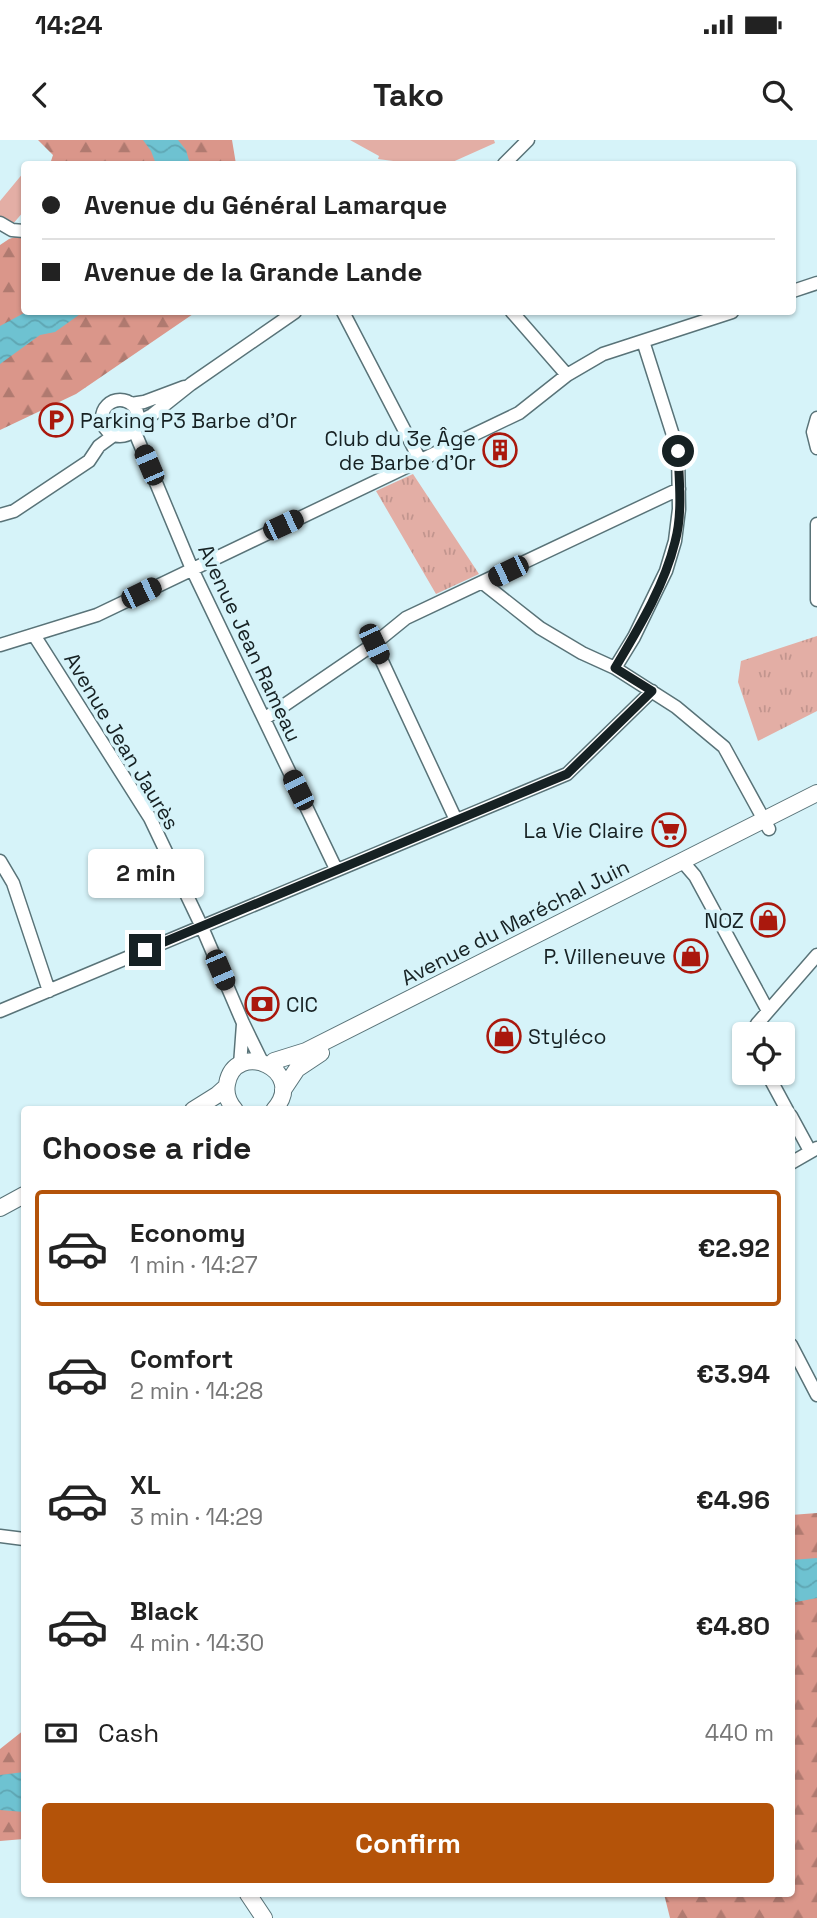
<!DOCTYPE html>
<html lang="en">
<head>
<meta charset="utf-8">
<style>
	body { margin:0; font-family:"Space Grotesk",sans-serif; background:#f6f6f6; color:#222; height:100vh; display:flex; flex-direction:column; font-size:26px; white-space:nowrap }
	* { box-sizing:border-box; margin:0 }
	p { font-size:23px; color:#767676 }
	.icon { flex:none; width:38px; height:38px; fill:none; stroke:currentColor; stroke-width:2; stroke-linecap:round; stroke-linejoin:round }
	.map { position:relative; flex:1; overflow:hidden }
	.sheet { position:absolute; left:21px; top:966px; width:774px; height:791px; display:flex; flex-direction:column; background:#fff; border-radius:7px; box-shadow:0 2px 5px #0004 }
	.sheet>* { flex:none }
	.guide { position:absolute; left:21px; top:21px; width:775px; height:154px; border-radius:7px; box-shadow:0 2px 5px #0004; display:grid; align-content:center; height:154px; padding:0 21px; background:#fff }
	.controls { position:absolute; left:732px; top:882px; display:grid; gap:14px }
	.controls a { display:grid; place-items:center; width:63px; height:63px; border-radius:7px; background:#fff; box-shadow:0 2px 5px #0004; font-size:35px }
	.end { position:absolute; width:32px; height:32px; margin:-16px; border:9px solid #162123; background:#fff; box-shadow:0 0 0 4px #fff }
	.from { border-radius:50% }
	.bubble { position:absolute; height:49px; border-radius:7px; background:#fff; box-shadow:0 2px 5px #0004; font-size:23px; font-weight:700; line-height:49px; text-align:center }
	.car { position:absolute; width:21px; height:42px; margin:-21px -10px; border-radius:9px; box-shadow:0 0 5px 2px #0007; background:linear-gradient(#222 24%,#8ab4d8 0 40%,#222 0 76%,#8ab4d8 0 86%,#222 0) }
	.guide b { display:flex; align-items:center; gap:24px; height:66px; font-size:26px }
	.guide b+b { border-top:2px solid #e0e0e0 }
	.guide i { width:18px; height:18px; background:#222 }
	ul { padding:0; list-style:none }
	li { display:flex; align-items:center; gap:21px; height:116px; margin:0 14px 10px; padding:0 7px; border:4px solid transparent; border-radius:7px }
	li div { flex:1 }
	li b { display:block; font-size:26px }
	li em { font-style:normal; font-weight:700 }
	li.active { border-color:#b45309 }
	li>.icon { width:63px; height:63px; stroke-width:1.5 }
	h2 { padding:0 21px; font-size:32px; line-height:84px }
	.pay { display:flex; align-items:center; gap:18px; height:77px; padding:0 21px; font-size:26px }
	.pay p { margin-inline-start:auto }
	.action { display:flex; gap:14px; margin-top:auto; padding:14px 21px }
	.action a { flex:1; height:80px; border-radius:7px; background:#b45309; color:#fff; font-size:28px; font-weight:700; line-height:80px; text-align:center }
	.status { display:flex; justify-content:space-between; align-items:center; height:49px; padding:0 35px; background:#fff; direction:ltr }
	.status svg { height:19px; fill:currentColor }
	header { display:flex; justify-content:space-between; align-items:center; height:91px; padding:0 21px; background:#fff; font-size:32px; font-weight:700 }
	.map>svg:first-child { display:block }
	.grass { fill:#e3aea5 }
	.forest { fill:url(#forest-firs) }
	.park { fill:url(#park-tufts) }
	.water { fill:url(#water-waves) }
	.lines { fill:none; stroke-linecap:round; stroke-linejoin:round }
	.minor-casing { stroke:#597378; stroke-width:15 }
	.major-casing { stroke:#597378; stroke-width:18 }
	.minor { stroke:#fff; stroke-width:12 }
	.major { stroke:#fff; stroke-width:16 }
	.route { stroke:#162123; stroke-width:9 }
	.labels { text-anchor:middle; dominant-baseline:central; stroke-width:7; stroke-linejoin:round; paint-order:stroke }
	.poi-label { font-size:21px; fill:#162123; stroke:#d6f3f9; text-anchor:end }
	.street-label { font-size:21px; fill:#162123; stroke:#d6f3f9 }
</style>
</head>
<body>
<div class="status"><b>14:24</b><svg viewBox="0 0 49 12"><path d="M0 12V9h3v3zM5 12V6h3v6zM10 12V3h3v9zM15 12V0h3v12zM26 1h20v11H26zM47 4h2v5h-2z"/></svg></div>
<header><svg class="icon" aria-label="back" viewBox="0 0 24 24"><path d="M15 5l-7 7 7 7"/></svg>Tako<svg class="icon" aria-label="search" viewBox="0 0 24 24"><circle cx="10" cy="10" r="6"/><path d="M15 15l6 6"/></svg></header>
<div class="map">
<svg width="817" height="1778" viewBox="0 0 817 1778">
	<defs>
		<pattern id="forest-firs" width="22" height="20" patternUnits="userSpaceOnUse" patternTransform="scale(1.75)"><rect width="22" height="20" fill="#da968a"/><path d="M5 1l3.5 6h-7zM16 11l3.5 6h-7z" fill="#b07a70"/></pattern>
		<pattern id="park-tufts" width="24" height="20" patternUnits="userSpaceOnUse" patternTransform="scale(1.75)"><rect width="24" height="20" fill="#e3aea5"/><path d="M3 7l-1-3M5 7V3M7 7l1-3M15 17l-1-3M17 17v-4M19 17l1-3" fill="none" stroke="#c2958e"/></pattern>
		<pattern id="water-waves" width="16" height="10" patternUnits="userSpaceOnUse" patternTransform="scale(1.75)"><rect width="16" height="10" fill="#6ec2d1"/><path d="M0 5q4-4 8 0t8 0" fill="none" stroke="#5fa6b3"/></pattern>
	</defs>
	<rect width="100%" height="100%" fill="#d6f3f9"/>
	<path class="grass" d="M350,0H494L495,3L448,24H416L378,19L379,16Z
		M24,32V64L22,67L24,71L12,85L0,78V61Z"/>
	<path class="forest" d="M38,0H232L236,24H50L53,15Z
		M24,94V172H196L76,254L0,290V105L9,99Z
		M817,1373V1778H670L664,1754H791V1375Z
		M24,1590V1699L0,1701V1609Z"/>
	<path class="park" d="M413,334L479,434L436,454L376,351Z
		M817,496V571L758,601L738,542L741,521Z"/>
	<path class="water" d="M143,0H178L186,10L190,24H156L151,11Z
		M26,172H83L55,192L40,195L0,224V186Z
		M817,1418V1458L791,1463V1420Z
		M24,1632V1672L0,1670V1635Z"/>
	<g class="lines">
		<defs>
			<path id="minor" d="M504,24L528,0
				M0,83L12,90L24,91
				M793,151L817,143
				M343,172L420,320
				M512,172L567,235
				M102 278a18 18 0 1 1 36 0a18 18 0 1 1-36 0Z
				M131,264L144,262L184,247
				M817,278L813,292L817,308
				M138,282L152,275L191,244L295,172
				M134,290L192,429L336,729
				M0,375L14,371L89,321L99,306L114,295
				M817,384V460
				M483,443L540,488L582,513L615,528L676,567L724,607L769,689
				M34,495L150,678L201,785L243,883L262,922
				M374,504L456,680
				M0,505L97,475L519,273L567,235L603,214L732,172
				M615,528L634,497L666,431L675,401L679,369L678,311L643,201
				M264,579L374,504L406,478L679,349
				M0,721L13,743L49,851
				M682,721L695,736L768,871
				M0,871L567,634L652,551
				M751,894L757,884L817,815
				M240,925L243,884
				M767,933L787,970
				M791,976L810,1011
				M791,1023L817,1008
				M791,1205L817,1255
				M0,1396L24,1399"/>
			<path id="major" d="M270,925L274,921L306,911L817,653
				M283,950L297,929L321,913
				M193,970L217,955L226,947
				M235,970C228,962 225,954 227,944C235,898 309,930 274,970
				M0,1068L24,1055
				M248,1754L264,1778"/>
		</defs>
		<use href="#minor" class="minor-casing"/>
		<use href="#major" class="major-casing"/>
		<use href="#minor" class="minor"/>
		<use href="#major" class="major"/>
	</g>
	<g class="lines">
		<path class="route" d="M145,810L567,634L652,551L615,528C638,489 664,447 675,402C683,373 679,340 678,311"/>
	</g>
	<defs>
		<symbol id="parking-ring" viewBox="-11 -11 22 22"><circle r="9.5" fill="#d6f3f9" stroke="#aa180d" stroke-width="1.5"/><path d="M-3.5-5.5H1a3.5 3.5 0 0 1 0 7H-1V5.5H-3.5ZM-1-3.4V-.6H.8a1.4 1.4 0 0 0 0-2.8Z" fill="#aa180d"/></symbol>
		<symbol id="building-ring" viewBox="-11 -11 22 22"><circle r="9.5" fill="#d6f3f9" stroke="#aa180d" stroke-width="1.5"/><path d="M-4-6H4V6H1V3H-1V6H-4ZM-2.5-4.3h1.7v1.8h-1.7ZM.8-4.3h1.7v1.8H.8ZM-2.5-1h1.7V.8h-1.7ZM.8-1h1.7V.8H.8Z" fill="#aa180d"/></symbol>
		<symbol id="supermarket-ring" viewBox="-11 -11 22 22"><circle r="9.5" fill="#d6f3f9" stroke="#aa180d" stroke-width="1.5"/><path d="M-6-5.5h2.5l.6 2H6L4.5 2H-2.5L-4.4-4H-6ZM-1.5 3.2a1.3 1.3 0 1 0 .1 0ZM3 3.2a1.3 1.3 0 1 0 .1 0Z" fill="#aa180d"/></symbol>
		<symbol id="shop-ring" viewBox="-11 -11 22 22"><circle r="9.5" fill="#d6f3f9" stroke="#aa180d" stroke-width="1.5"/><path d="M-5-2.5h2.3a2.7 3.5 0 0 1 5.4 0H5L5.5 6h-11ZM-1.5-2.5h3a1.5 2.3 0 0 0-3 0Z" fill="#aa180d"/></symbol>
		<symbol id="bank-ring" viewBox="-11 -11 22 22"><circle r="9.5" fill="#d6f3f9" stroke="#aa180d" stroke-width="1.5"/><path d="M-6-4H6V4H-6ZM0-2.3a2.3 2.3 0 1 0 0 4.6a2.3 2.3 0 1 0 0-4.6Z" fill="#aa180d"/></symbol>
	</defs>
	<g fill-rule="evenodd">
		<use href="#parking-ring" x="37" y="261" width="38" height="38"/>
		<use href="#building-ring" x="481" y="291" width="38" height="38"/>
		<use href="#supermarket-ring" x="650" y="671" width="38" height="38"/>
		<use href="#shop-ring" x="749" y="761" width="38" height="38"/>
		<use href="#shop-ring" x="672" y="797" width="38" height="38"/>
		<use href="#bank-ring" x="243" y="845" width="38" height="38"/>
		<use href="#shop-ring" x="485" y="877" width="38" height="38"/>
	</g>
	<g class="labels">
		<g class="poi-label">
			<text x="80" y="280" text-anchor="start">Parking P3 Barbe d'Or</text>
			<text x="476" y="298">Club du 3e Âge<tspan x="476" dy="24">de Barbe d'Or</tspan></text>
			<text x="644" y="690">La Vie Claire</text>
			<text x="744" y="780">NOZ</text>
			<text x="666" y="816">P. Villeneuve</text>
			<text x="286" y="864" text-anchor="start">CIC</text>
			<text x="528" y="896" text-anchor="start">Styléco</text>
		</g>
		<g class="street-label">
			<text transform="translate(250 503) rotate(65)">Avenue Jean Rameau</text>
			<text transform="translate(122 601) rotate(59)">Avenue Jean Jaurès</text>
			<text transform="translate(515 782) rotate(-27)">Avenue du Maréchal Juin</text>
		</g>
	</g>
</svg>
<div class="controls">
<a><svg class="icon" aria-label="locate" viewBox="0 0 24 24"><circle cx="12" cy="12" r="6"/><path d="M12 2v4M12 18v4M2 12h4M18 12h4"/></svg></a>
</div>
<i class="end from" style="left:678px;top:311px"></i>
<i class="end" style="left:145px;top:810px"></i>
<div class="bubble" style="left:88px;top:709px;width:116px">2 min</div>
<i class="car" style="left:149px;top:325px;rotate:337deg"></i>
<i class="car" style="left:283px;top:385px;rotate:65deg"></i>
<i class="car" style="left:508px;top:431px;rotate:244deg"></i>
<i class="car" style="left:141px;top:453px;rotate:64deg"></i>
<i class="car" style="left:374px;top:504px;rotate:155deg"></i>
<i class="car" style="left:298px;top:650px;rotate:334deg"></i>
<i class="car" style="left:220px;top:830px;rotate:157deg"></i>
<div class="guide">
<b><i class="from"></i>Avenue du Général Lamarque</b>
<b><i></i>Avenue de la Grande Lande</b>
</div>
<section class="sheet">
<h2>Choose a ride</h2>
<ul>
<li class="active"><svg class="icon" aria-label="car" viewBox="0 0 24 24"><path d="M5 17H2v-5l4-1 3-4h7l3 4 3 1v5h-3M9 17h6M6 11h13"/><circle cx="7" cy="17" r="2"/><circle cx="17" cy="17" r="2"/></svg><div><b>Economy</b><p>1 min · 14:27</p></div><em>€2.92</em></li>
<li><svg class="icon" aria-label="car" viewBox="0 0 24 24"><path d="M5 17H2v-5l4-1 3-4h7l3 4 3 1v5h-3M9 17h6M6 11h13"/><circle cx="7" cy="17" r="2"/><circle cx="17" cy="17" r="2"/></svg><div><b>Comfort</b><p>2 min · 14:28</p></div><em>€3.94</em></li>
<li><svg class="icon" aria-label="car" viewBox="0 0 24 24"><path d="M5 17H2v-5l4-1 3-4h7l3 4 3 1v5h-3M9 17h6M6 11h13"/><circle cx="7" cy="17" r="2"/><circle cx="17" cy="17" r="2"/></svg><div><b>XL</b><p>3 min · 14:29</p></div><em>€4.96</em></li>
<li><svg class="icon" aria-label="car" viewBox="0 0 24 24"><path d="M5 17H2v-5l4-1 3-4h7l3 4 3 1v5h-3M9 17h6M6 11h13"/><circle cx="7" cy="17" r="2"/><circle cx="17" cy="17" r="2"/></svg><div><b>Black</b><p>4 min · 14:30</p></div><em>€4.80</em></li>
</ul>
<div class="pay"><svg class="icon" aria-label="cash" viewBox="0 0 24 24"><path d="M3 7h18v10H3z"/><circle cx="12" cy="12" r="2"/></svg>Cash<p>440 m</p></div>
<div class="action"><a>Confirm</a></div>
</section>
</div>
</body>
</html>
